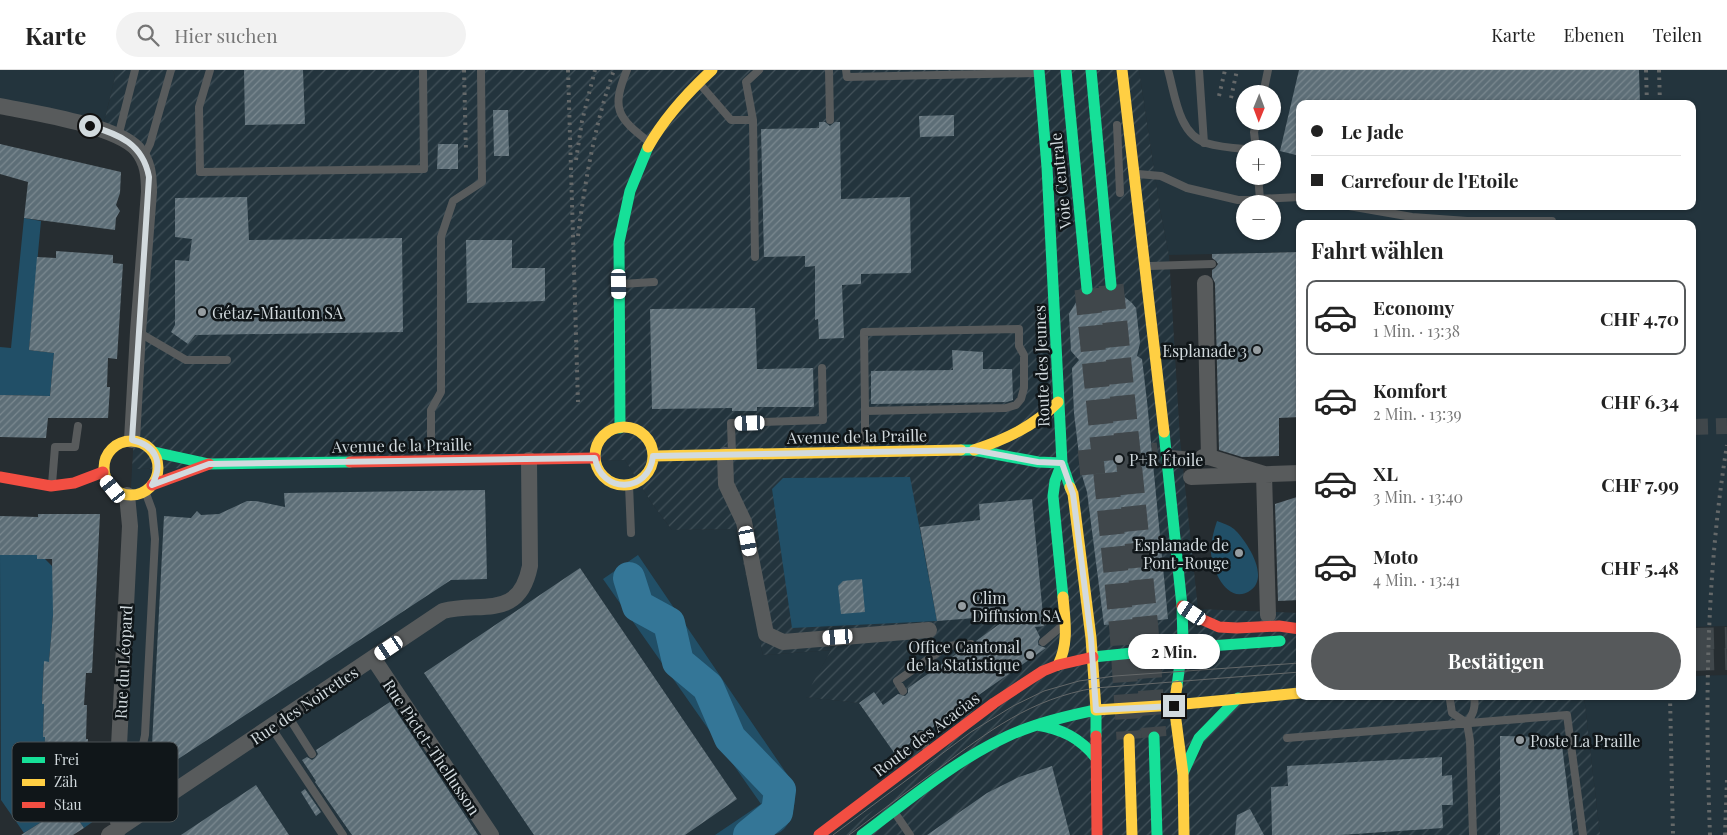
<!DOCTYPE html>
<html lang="de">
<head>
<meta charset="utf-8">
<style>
	body { margin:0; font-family:"Playfair Display",serif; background:#f2f2f2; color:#222; height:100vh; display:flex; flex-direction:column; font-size:19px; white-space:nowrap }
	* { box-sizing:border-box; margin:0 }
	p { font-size:16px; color:#767676 }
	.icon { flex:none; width:28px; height:28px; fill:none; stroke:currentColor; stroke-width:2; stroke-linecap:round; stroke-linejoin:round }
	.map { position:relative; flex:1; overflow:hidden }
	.side { position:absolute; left:1296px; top:150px; width:400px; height:480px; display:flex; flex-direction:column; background:#fff; border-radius:10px; box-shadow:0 1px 4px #0004 }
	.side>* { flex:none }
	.top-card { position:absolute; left:1296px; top:30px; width:400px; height:110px; border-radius:10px; box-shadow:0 1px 4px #0004; display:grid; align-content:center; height:110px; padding:0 15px; background:#fff }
	.needle { width:32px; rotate:181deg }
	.buttons { position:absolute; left:1236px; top:15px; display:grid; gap:10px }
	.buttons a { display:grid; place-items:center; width:45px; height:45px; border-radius:50%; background:#fff; box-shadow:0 1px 4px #0004; font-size:25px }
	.end { position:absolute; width:22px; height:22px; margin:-11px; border:6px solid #d2dade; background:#111; box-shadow:0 0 0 2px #111 }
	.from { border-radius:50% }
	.bubble { position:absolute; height:35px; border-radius:18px; background:#fff; box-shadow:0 1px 4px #0004; font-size:16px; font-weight:700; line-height:35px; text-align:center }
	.car { position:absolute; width:15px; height:30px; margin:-15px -8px; border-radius:6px; box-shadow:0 0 4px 1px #0007; background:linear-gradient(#fff 24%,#345 0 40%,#fff 0 76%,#345 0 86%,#fff 0) }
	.top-card b { display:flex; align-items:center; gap:18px; height:48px; font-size:19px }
	.top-card b+b { border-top:1px solid #e0e0e0 }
	.top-card i { width:12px; height:12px; background:#222 }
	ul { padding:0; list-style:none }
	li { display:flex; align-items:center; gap:15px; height:75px; margin:0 10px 8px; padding:0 5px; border:2px solid transparent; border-radius:10px }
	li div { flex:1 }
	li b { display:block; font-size:19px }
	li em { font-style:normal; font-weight:700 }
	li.selected { border-color:#56595b }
	li>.icon { width:45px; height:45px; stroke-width:1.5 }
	h2 { padding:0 15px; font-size:22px; line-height:60px }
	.primary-button { display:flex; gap:10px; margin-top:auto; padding:10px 15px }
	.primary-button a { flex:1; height:58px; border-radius:30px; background:#56595b; color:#fff; font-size:20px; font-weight:700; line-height:58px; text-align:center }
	header { display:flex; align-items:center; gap:30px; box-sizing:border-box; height:70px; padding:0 25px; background:#fff; border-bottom:1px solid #e0e0e0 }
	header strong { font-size:24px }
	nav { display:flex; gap:28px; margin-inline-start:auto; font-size:18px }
	.search { width:350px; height:45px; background:#f2f2f2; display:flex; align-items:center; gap:12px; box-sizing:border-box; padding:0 18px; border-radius:28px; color:#767676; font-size:19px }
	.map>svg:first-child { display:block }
	.built { fill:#23343d; fill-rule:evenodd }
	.industrial { fill:url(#industrial-furrows) }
	.green { fill:#214f67 }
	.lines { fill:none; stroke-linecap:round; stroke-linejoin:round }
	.river { stroke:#347697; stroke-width:32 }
	.building { fill:url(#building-hatch) }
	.street-tunnel { stroke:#40474b; stroke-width:16; stroke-dasharray:16 8; stroke-linecap:butt }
	.secondary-tunnel { stroke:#40474b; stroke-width:22; stroke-dasharray:22 11; stroke-linecap:butt }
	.primary-tunnel { stroke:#40474b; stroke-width:25; stroke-dasharray:25 12; stroke-linecap:butt }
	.lane { stroke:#585b5c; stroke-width:8 }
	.street { stroke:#585b5c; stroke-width:16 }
	.fast { stroke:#16e098; stroke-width:11 }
	.slow { stroke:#ffcf43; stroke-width:11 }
	.jam { stroke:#f24e42; stroke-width:11 }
	.tram { stroke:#646869; stroke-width:1 }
	.rail { stroke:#646869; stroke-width:4; stroke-dasharray:2.5 5; stroke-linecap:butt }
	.route { stroke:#d2dade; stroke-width:6 }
	.poi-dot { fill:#969da1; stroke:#101619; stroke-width:2 }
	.labels { text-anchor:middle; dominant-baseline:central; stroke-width:5; stroke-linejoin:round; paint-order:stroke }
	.street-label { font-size:16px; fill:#d2dade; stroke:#101619 }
	.poi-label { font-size:16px; fill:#d2dade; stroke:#101619; text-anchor:start }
	.key { fill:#101619; stroke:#4a5154; stroke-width:1 }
	.key-label { font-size:14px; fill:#d2dade }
</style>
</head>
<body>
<header>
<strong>Karte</strong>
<div class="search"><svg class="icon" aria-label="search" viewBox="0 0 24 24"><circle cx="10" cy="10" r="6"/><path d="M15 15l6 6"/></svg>Hier suchen</div>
<nav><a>Karte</a><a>Ebenen</a><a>Teilen</a></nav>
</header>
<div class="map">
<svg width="1727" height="765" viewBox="0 0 1727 765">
	<defs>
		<pattern id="industrial-furrows" width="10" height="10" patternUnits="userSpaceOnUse" patternTransform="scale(1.25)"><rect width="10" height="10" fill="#23343d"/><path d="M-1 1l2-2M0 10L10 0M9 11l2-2" fill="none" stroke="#425159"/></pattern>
		<pattern id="building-hatch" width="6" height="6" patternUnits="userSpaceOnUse" patternTransform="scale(1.25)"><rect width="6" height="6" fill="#5d6e77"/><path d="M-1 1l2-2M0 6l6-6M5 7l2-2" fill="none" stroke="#7b8990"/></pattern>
	</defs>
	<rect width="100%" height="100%" fill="#262d31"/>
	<path class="built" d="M0,0H113L115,7L102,61L0,37Z
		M1139,0H1727V556L1693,557L1692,154H1300V182L1169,185L1160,139ZM1245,24H1272V51H1245ZM1300,34H1692V136H1300ZM1245,79H1272V106H1245ZM1245,134H1272V161H1245Z
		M625,390L651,432L672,460L736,459L763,585L831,580L806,627L859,633L915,710L840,765H103L111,760L132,399Z
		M1727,605V765H1600L1584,626H1692L1693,606Z"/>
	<path class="industrial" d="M113,0H1139L1160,139L1169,185L1180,369L1198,539L1300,543V626H1584L1600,765H840L914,710L859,633L805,627L831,580L763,585L736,459L672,460L651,432L625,390L132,399L149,108L137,83L102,61L115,7Z"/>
	<path class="green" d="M24,148L41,151L29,280L54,283L50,326L0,325V277L11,278Z
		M910,407L937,551L792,558L772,419L783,408Z
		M1217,451C1222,453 1229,455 1234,459C1246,470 1270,506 1251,520C1228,537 1211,499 1211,481C1211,471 1214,460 1217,451Z
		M0,485H37V489H45L53,497V545L49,592H44L42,633L44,634L43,666L45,667L44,699L64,700V704L73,712L86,713L85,725L99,726L98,748L84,758L68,735L24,763L1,730Z
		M638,485L795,716C796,732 793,761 773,765C758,765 731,765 715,765L761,734L603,509Z"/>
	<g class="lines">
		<path class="river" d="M629,508L638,536L669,553L678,592L708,617L730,668L780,720L777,742L749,765"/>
	</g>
	<path class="building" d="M244,0H303L305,54L245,55Z
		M1299,0H1639L1640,34H1300V86L1280,81Z
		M493,40H508L509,86H494Z
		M954,45V66L920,67L919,46Z
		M819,52H825L830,56L835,52H840L841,129L910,127L911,203L861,204V214L842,215L844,268L819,269L818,249L815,250V196L805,197V186L764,187L761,59L819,58Z
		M0,74L121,102L120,123L116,135L120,141L116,148L115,160L24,148L28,112L0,104Z
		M438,74H458V99H437Z
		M247,127L249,170L402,168L403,262L195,265L188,274L171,262L175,255V190L189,191L192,169L175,167V128Z
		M466,170H512V198H545V231L467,233Z
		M56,181L113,185V193L123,194L117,289L108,288L107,317H110L108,348H48L46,368L0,367V325L50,326L54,283L29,280L37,187L56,188Z
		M1300,182V347L1279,348V386L1242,387L1219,380L1215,213L1212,207V200L1215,198L1218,194L1216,191L1212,188V184Z
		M1100,224L1105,228L1112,229L1121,224L1132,233L1136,238L1140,273L1137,286L1142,289L1147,331L1168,549L1142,552V558L1134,560L1126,559V553L1104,555L1087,422L1081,402L1074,343L1072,298L1079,290L1071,281L1069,244L1078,229L1082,232L1089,233L1096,230Z
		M755,238L757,299L813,298L814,337H757V341H732V338L652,339L650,239Z
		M952,280L983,282V299H1012L1013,330L1007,332L871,334V301L953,300Z
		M485,420L487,509L451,510L172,693L161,675H152L164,446L191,448L197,441L201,445L219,444L247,431H256L285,437L284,423Z
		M1300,426V530L1278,531L1275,434Z
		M1032,429L1044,556L1035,557L1040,567L1038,571V575L1046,578L926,662L922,660H918L916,664V669L895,684L859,633L874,622L883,635L898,624L905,626L908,623V618L962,580L974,579L976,576V571L1012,545L937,551L920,457L980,450L979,434Z
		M38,444H100L92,603H86L84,635H87L86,669H88L86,713L73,712L59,700L44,699L45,667H43L44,634H42L44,591L49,592L53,545L52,489H37V485H0V446L38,447Z
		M580,498L737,729L685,765H534L424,603Z
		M862,509L865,542L841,544L838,516L843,511Z
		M390,632L428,689L478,765H352L315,712L316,711L302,690L307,687L312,690L315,688L318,684L316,680Z
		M1500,666L1561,667L1573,765H1500Z
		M1442,687V706L1452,705L1453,735H1442L1443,758L1340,765H1272L1271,717L1288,716L1287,696Z
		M1052,696L1070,765H927L987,723L1019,707Z
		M256,715L289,765H181Z
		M305,719L321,742L316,746L301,722Z
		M68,735L84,758L73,765H21Z
		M1250,739L1264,765H1235L1237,745Z"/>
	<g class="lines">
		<path class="street-tunnel" d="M1692,357L1727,356"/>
		<path class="secondary-tunnel" d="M1692,569L1727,568
			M1692,590L1727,589"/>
		<path class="primary-tunnel" d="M1111,215L1146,559L1154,667
			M1087,219L1122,561L1129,669
			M1079,393L1158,385"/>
		<path class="lane" d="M210,0L199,37L200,102L424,99L423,0
			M627,0C611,39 617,47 649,72
			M829,0L830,50
			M846,0L847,7L1035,3
			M1168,0C1175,24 1178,64 1206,73C1219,77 1232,78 1245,79
			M1199,0L1204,73
			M699,13L731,50H753L746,12L759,0
			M1263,24L1268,0
			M753,50L755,187
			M1117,55L1120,123
			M118,67L135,0
			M1256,79L1254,62L1257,51
			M143,88L150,74L171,0
			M1138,104L1161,106L1187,118L1238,130L1300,127
			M1258,106L1260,129
			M1349,136L1412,147L1467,151H1552
			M1150,196L1212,194
			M621,214L654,212
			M138,262L186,290H227
			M865,341L864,262L1019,259V276L1024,285V318L1021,329L1016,335L1006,338L865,341V381
			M732,383L731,353L823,350L822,298
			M1171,384L1203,387
			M431,389V340L441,322V167L453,131L482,112L481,0
			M52,414L55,377H75L78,356
			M629,415L631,463
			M1043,572L1062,556
			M903,621L897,611L947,576L971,574
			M1452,626L1450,630L1452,643L1467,653L1470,671L1473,765
			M288,646L312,684
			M1467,653C1473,644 1476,638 1474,626
			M271,657L343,765
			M921,665L927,680
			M1287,668L1567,645L1583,765
			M120,704L142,679L145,665L155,469L152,440L145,421
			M895,743L910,765"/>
		<path class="street" d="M0,36C34,43 115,55 137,79C148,92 149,106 149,122L138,262L132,370
			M1205,213L1209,387
			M725,385L726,414L744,452L766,564L783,572L929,560
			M1203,387H1209L1264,404L1268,545
			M1191,407L1300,403
			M373,588L491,765
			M119,759L116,736L130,456L127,425
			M109,765L443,541C482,531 519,551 530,496L529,390"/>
		<path class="fast" d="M1039,0L1047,97L1062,393L1070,417
			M1066,0L1087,219
			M1091,0L1111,215
			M620,358L619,172L630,121L648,77
			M1164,362L1182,536L1183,571L1177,616
			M961,380H973L1038,392L1062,393L1055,411L1053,426L1063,527
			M154,382L209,394L350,392
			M1182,578L1280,571
			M1093,587L1182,578
			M1037,655C1062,659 1080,668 1096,688
			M1154,667L1157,765
			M1183,703L1199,668L1238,628
			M862,765C909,730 954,691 1008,666C1036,653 1066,646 1096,640V666"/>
		<path class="slow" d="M1122,0L1164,362
			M648,77C665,47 687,23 712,0
			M595 386a29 29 0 1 1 58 0a29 29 0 1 1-58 0Z
			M104 398a27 27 0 1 1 54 0a27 27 0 1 1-54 0Z
			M974,380C1006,369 1033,357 1058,332
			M653,386L961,380
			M1070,417L1073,424L1091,568L1096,640L1174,635L1177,616
			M1058,595C1069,573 1065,551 1063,527
			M1129,669L1132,765
			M1184,765L1183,704L1174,635L1300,623"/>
		<path class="jam" d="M350,392L595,388
			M0,407L51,416L74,413L103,402
			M152,415L209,394
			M1182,536L1201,549L1219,557L1237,558L1279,556L1300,559
			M1096,666L1097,765
			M819,765L994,633L1032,608L1043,601L1058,595L1093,587"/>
		<path class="tram" d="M833,765L971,662L1013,636L1044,621L1079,611L1115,606L1300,593
			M849,765C878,743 908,721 938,699C989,661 1030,629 1095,618L1300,602"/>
		<path class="rail" d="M464,0L466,82
			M568,0L578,332
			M1646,0L1647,34
			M1659,0L1660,34
			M1219,26L1225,0
			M1231,28L1237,0
			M576,90L582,51L595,0
			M1649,136V142
			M1662,136V140
			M578,166C585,111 595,53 614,0
			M1670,626L1673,765
			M1710,765C1705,634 1706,505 1727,375
			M1725,765L1727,709"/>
	</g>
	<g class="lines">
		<path class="route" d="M90,56C119,64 143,74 149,107L132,370C156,375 164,393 152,415L209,394L595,388C601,424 649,424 653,386L973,380L1038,392L1062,393L1073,424L1091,568L1096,640L1174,636"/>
	</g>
	<g class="poi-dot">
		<circle cx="202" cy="242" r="5"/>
		<circle cx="1257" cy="280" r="5"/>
		<circle cx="1119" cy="389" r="5"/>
		<circle cx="1239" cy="483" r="5"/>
		<circle cx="962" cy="536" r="5"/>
		<circle cx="1030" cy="585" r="5"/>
		<circle cx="1520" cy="670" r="5"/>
	</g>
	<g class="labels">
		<g class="street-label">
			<text transform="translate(1060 111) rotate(-96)">Voie Centrale</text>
			<text transform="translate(1041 296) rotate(-92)">Route des Jeunes</text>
			<text transform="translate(857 366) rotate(-1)">Avenue de la Praille</text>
			<text transform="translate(402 375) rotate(-1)">Avenue de la Praille</text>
			<text transform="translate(123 592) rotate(-87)">Rue du Léopard</text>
			<text transform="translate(304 635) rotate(-34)">Rue des Noirettes</text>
			<text transform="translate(926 664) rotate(-37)">Route des Acacias</text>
			<text transform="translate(432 677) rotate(56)">Rue Pictet-Thellusson</text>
		</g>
		<g class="poi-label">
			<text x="212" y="242">Gétaz-Miauton SA</text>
			<text x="1247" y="280" text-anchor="end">Esplanade 3</text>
			<text x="1129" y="389">P+R Étoile</text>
			<text x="1229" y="474" text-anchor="end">Esplanade de<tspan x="1229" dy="18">Pont-Rouge</tspan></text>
			<text x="972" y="527">Clim<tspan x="972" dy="18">Diffusion SA</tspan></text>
			<text x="1020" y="576" text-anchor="end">Office Cantonal<tspan x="1020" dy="18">de la Statistique</tspan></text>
			<text x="1530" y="670">Poste La Praille</text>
		</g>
	</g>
	<rect x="12" y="672" width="166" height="80" rx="8" class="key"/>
	<rect x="22" y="687" width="23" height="6" fill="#16e098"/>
	<rect x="22" y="709" width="23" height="7" fill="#ffcf43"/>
	<rect x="22" y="732" width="23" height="6" fill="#f24e42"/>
	<g class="key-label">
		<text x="54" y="695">Frei</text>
		<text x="54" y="717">Zäh</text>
		<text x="54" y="740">Stau</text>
	</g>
</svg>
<div class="buttons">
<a><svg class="needle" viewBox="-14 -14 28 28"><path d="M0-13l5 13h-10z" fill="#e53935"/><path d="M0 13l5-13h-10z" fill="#767676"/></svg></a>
<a>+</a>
<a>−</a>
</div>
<i class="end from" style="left:90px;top:56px"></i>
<i class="end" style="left:1174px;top:636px"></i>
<div class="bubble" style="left:1128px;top:564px;width:92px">2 Min.</div>
<i class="car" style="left:619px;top:214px;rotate:179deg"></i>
<i class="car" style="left:750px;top:353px;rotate:268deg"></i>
<i class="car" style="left:113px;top:419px;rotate:321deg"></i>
<i class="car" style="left:748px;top:471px;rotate:169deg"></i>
<i class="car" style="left:1192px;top:543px;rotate:304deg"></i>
<i class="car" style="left:838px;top:567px;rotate:266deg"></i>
<i class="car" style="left:389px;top:578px;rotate:236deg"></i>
<div class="top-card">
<b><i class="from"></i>Le Jade</b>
<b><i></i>Carrefour de l'Etoile</b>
</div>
<section class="side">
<h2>Fahrt wählen</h2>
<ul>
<li class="selected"><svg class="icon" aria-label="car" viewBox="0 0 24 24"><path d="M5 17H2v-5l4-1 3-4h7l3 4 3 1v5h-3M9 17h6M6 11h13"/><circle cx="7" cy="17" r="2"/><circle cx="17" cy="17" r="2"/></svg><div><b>Economy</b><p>1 Min. · 13:38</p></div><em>CHF 4.70</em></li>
<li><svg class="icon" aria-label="car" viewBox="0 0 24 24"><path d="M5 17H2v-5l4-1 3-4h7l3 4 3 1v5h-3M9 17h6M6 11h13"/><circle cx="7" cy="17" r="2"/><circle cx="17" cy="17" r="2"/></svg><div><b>Komfort</b><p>2 Min. · 13:39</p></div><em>CHF 6.34</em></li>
<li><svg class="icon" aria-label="car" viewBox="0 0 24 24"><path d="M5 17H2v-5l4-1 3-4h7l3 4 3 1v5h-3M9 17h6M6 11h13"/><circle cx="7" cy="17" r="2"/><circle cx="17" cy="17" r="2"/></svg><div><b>XL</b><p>3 Min. · 13:40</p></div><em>CHF 7.99</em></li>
<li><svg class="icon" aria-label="car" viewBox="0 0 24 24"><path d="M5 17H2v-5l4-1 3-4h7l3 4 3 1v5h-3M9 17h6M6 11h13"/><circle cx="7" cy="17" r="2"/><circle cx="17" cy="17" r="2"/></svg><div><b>Moto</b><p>4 Min. · 13:41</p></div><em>CHF 5.48</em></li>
</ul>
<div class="primary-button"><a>Bestätigen</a></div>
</section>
</div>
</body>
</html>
